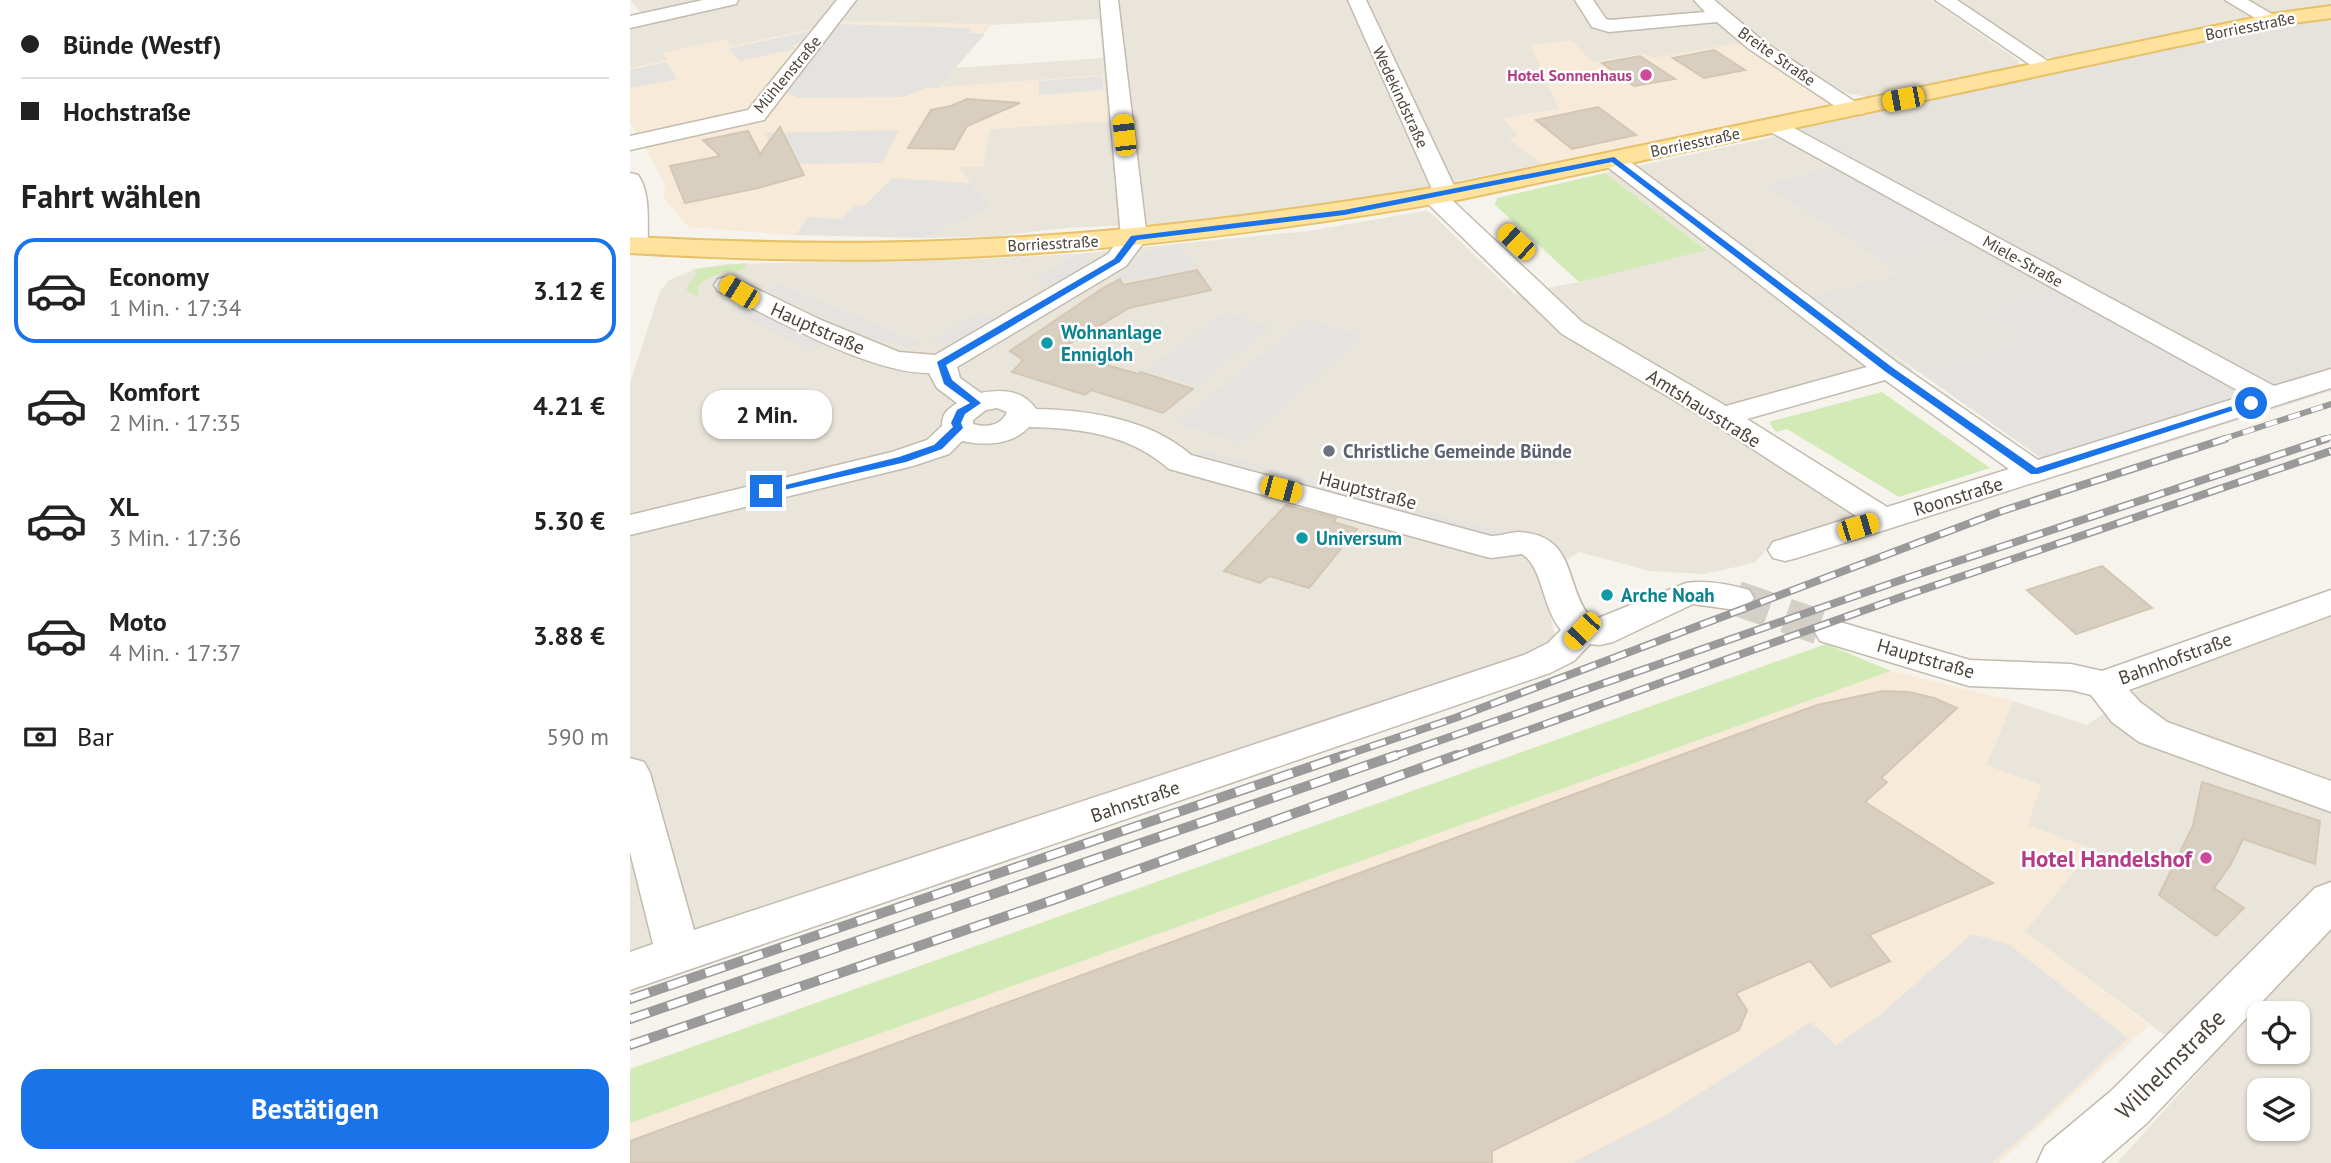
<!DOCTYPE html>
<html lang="de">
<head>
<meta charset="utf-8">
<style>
	body { margin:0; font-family:"PT Sans",sans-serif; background:#f6f6f6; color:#222; height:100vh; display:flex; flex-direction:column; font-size:26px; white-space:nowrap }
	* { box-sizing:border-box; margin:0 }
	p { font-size:23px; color:#767676 }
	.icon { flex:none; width:38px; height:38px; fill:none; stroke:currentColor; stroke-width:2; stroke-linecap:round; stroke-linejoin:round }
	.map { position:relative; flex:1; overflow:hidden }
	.panel { display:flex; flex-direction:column; background:#fff; width:630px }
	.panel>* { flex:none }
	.guide { display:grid; align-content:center; height:154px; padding:0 21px; background:#fff }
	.fabs { position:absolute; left:1617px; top:1001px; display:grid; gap:14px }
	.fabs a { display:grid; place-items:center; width:63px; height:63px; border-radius:14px; background:#fff; box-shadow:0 2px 5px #0004; font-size:35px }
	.end { position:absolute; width:32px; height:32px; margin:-16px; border:9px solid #1a73e8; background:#fff; box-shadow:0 0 0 4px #fff }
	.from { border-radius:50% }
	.bubble { position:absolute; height:49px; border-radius:21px; background:#fff; box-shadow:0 2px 5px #0004; font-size:23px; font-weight:700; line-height:49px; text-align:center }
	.car { position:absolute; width:21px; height:42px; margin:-21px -10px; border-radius:9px; box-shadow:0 0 5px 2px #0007; background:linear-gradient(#f5c518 24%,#345 0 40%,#f5c518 0 76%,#345 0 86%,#f5c518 0) }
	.guide b { display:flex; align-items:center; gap:24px; height:66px; font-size:26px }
	.guide b+b { border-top:2px solid #e0e0e0 }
	.guide i { width:18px; height:18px; background:#222 }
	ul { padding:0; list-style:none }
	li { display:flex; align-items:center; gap:21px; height:105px; margin:0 14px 10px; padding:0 7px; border:4px solid transparent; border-radius:21px }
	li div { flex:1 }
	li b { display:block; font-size:26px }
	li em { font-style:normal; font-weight:700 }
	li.on { border-color:#1a73e8 }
	li>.icon { width:63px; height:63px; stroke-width:1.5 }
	h2 { padding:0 21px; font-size:32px; line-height:84px }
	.pay { display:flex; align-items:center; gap:18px; height:77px; padding:0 21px; font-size:26px }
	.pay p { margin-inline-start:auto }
	.primary-button { display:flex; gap:14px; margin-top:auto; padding:14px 21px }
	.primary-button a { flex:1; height:80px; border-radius:21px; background:#1a73e8; color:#fff; font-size:28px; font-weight:700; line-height:80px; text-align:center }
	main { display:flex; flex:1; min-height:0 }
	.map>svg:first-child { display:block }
	.residential { fill:#eae5da; fill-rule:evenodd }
	.commercial { fill:#f7ead8 }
	.industrial { fill:#e6e2dd }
	.green { fill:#d2eab5 }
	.parking { fill:#e5e3e0 }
	.building { fill:#d8cfc1; stroke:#d3c7b4; stroke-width:2 }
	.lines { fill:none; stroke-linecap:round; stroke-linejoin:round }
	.minor-tunnel { stroke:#d4d0c8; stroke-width:35; stroke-dasharray:35 18; stroke-linecap:butt }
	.minor-casing { stroke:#c2bbae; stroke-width:3 }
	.major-casing { stroke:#e6c16a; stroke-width:4 }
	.minor { fill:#fff; fill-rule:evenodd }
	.major { fill:#ffe39c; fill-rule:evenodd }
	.rail-far2-casing { stroke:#9a9a9a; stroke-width:6 }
	.rail-far1-casing { stroke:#9a9a9a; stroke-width:8 }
	.rail-casing { stroke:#9a9a9a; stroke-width:10 }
	.rail-far2 { stroke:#fff; stroke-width:4.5; stroke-dasharray:12; stroke-linecap:butt }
	.rail-far1 { stroke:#fff; stroke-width:5; stroke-dasharray:16; stroke-linecap:butt }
	.rail { stroke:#fff; stroke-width:7; stroke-dasharray:20; stroke-linecap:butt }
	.route { fill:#1a73e8 }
	.hotel-dot { fill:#d1479c; stroke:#fff; stroke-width:2.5 }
	.culture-dot { fill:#0f9aa8; stroke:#fff; stroke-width:2.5 }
	.worship-dot { fill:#6b7280; stroke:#fff; stroke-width:2.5 }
	.labels { text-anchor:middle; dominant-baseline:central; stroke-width:5; stroke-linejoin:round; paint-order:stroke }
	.far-street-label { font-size:16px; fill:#4b4439; stroke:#fff }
	.far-hotel-label { font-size:16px; font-weight:bold; fill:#b23c85; stroke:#fff; text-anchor:end }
	.street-label { font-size:19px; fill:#4b4439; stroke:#fff }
	.culture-label { font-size:19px; font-weight:bold; fill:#0d838f; stroke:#fff; text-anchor:start }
	.worship-label { font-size:19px; font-weight:bold; fill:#5b616d; stroke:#fff; text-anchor:start }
	.near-hotel-label { font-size:23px; font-weight:bold; fill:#b23c85; stroke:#fff; text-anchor:end }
	.near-street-label { font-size:23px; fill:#4b4439; stroke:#fff }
</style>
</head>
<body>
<main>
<section class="panel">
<div class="guide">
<b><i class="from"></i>Bünde (Westf)</b>
<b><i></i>Hochstraße</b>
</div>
<h2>Fahrt wählen</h2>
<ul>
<li class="on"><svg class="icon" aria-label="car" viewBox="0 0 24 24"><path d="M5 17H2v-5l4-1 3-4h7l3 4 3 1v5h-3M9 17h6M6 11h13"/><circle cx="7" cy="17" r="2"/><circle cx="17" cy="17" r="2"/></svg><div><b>Economy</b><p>1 Min. · 17:34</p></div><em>3.12 €</em></li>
<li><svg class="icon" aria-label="car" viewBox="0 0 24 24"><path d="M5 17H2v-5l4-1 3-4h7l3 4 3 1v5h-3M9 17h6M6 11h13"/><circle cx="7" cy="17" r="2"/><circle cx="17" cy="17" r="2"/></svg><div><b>Komfort</b><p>2 Min. · 17:35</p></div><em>4.21 €</em></li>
<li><svg class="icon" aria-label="car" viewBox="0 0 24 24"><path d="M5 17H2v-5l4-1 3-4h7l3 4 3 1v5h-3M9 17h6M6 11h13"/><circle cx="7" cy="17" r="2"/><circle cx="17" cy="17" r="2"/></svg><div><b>XL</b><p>3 Min. · 17:36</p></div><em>5.30 €</em></li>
<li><svg class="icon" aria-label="car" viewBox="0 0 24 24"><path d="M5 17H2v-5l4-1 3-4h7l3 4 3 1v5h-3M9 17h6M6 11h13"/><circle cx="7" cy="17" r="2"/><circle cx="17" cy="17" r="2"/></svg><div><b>Moto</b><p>4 Min. · 17:37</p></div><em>3.88 €</em></li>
</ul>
<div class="pay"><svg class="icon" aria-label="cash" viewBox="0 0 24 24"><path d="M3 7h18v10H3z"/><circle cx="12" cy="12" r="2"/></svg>Bar<p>590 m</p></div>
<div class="primary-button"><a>Bestätigen</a></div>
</section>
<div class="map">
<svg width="1701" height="1163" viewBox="0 0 1701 1163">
	<rect width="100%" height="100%" fill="#f6f3ec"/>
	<path class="residential" d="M0,0H1301L1388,60L1389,65L1237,97L1216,93L1132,40L1024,58L1014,54L962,62L942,41L901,45L929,109L873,118L889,136L880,139L912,164L741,198L661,211L531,226L520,224L435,228L368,236L295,238L361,207L328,167L360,129L477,121L473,76L308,88L325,68L473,58L469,19L362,25L182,29L103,46L34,53L38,60L0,68V17L12,14Z
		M1326,0H1701V6L1654,11L1424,58L1409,56Z
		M1147,136L1203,166L1136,185L1273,273L1182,296L1284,370L1090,426L1212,505L1221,514L1212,522L1145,541L1124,563L1074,574L1020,571L949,552L911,577L925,635L922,641L908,651L0,956V383L30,291L38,281L65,269L97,264L350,259L445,254L678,231L795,211L802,214L885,294L949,282L1075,249L975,173Z
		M1701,616V1163H1487L1575,1065L1395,932L1397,825L1356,765L1383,701L1457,725L1511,687ZM1629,1013H1668V1052H1629ZM1629,1090H1668V1129H1629Z"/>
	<path class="commercial" d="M207,21L362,24L309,87L474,75L477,121L360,129L353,167H328L361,207L295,238L161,235L58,227L34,198L35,183L0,122V68L38,60L33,53L95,39L103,46L182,29H200Z
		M942,41L962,62L1014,54L1024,58L1112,43L1198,99L1197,105L912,164L879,138L889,136L872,118L929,109L900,45Z
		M1261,671L1383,701L1356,765L1411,785L1398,825L1463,849L1395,932L1519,1025L1369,1163H0V1123Z"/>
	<path class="industrial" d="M1701,18V391L1435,475L1181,296L1272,273L1135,185L1221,161L1164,130L1653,24Z"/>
	<path class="green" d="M975,173L1076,250L949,282L865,205L867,198Z
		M116,263L115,270C98,270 82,274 68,285V296L58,292L56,288L67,275L65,269Z
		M1252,392L1360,468L1269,497L1157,429L1146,432L1139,422Z
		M1196,644L1261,671L0,1123V1069Z"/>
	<path class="parking" d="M206,24L342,28L338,33L355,34L308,88H295L274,97L169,98L154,91Z
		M179,31L170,43L162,45L165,49L110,61L98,49Z
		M37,62L47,79L0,88V70Z
		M473,76V90L409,95V81Z
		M269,130L252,163L150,164L134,133Z
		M1198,167L1326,238L1253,261L1135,185Z
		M262,178L341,183L361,207L295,238L166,235L178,217L211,219L226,205L234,206Z
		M549,243L567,270L481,282L517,253Z
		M447,254L468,262L426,287L403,279Z
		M150,284L277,337L293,341L280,348L234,336L135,291Z
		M1427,290L1612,397L1420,460L1293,374L1371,353L1400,339L1355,314Z
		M116,302L201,342L183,351L99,310Z
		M350,312L366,319L316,348L298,341Z
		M596,312L642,327L567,386L515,370Z
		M677,319L734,336L611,444L546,423Z
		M579,452L864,530L871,535L852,541L560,456Z
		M1342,934L1380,945L1498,1038L1412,1120L1362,1163H942L1036,1115L1181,1022L1206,1045L1250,1015Z"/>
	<path class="building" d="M1084,50L1115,70L1074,78L1043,58Z
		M1010,56L1045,79L1004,86L972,63Z
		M337,99L390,103L337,126L324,149L278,148L301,110L321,106Z
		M968,107L1006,135L942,149L906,120Z
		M150,127L174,175L128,188L55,203L40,166L90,156L73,140L118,131L130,154Z
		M567,270L581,290L499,308L428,351L508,374L511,372L563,389L533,413L461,390L455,395L382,372L393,360L380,351L473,288L490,279L493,285Z
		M656,505L706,518L704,522L727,529L679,588L639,576L630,583L594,571Z
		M1472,566L1522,608L1446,634L1397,590Z
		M1253,691L1279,692L1304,698L1327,708L1251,778L1257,782L1235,802L1363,883L1239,935L1260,961L1201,987L1180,961L1106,993L1117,1010L1109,1030L862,1151V1163H0V1141L1187,705Z
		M1572,782L1690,821L1685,864L1613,839L1601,864L1584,888L1614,908L1586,936L1529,895L1563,826Z"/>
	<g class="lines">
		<path class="minor-tunnel" d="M1106,598L1203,632"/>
		<defs>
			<path id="minor" d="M73,0H108L106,4L0,28V16Z
				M207,0H226L134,120L0,150V136L118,110Z
				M470,0H488L517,238L496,266L327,367L330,378L351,393C373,389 393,390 406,409C459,410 520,419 561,455L861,536C871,536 880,532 889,532C949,535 933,589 963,620L1056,583C1077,580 1098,584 1119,590L1124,598L1119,606L1106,610L1063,604L983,642L970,645L960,644L944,661L920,673L0,990V952L23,944L0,852V758L14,762L20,773L64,930L894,655L918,643L931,630C912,608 913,567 892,554L861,558L849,555L539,469C500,434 449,428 399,427C382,445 355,446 332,441L319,454L283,466L0,535V515L262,452L297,440L312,426C312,413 317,410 327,403L307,388L299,373C238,373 144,318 88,291L84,285L88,279L97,277L106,279L191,320L269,352L305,355L478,254L491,237ZM367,408L377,412C371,426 356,428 343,424V420L356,410Z
				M718,0H736L828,194L822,200L952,322L1096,406L1237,367L975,165L971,160L975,155H991L1269,364L1408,460L1616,395L1137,130L1134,125L1137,120L1145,118L1644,386L1701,369V388L1167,558L1155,561L1143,558L1138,550L1143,542L1226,516L1081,422L932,334L795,201L792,196L795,191L802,189ZM1255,380L1379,469L1257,507L1117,419Z
				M945,0H963L976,19L980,20L1075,12L1064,0H1084L1133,41L1236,109L1233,114H1217L1119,49L1087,22L979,32L962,27Z
				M1305,0H1327L1428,68L1425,72H1411Z
				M1595,0H1618L1652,20L1649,24H1635Z
				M0,173L8,175C21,193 17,223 18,245L14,250L0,251Z
				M1701,590V615L1499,690L1510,702L1537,722L1701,781V812L1509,742L1482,722L1461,695L1441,690L1339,686L1190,641L1185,632L1190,623L1203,620L1340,660L1441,664L1472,671Z
				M1701,882V929L1517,1123L1471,1163H1407L1415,1146L1481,1091L1685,888Z"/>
			<path id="major" d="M1701,6V18L1642,26L832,199C660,229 487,252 312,258C208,262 104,259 0,253V237C104,242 208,245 312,241C487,235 660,212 832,183L1642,14Z"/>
		</defs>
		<use href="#minor" class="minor-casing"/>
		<use href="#major" class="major-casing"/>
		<use href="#minor" class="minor"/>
		<use href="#major" class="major"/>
		<defs>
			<path id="rail-far2" d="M1590,440L1701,404
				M1691,440L1701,437"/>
			<path id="rail-far1" d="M710,757L825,718L1372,511L1595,439
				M762,757L1274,579L1696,439
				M823,757L1274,596L1701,451"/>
			<path id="rail" d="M0,999L715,755
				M0,1019L767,755
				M0,1045L426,899L827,755"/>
		</defs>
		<use href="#rail-far2" class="rail-far2-casing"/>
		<use href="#rail-far1" class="rail-far1-casing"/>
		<use href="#rail" class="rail-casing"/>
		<use href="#rail-far2" class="rail-far2"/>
		<use href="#rail-far1" class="rail-far1"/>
		<use href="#rail" class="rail"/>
	</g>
	<path class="route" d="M984,157L1263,368L1406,468L1618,401L1626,403L1408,474H1401L1256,372L982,162L714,215L507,240L490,262L316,365L322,380L351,403L335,414L331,423L333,428L312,449L276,462L136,494L131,491L269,457L304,445L323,427L321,423L327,410L340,403L314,384L307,362L484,259L501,236L714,210Z"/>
	<g class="hotel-dot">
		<circle cx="1016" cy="75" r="7"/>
		<circle cx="1576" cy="858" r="7"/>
	</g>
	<g class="culture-dot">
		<circle cx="417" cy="343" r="7"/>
		<circle cx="672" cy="538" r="7"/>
		<circle cx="977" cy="595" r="7"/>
	</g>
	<circle class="worship-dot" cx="699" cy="451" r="7"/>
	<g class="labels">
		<g class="far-street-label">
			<text transform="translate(1620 26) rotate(-11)">Borriesstraße</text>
			<text transform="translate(1147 56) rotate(35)">Breite Straße</text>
			<text transform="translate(157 74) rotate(-50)">Mühlenstraße</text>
			<text transform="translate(771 97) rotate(65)">Wedekindstraße</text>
			<text transform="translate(1065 142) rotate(-12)">Borriesstraße</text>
			<text transform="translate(423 243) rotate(-3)">Borriesstraße</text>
			<text transform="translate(1393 261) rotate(29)">Miele-Straße</text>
		</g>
		<g class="far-hotel-label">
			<text x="1002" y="75">Hotel Sonnenhaus</text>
		</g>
		<g class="street-label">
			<text transform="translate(188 328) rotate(24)">Hauptstraße</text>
			<text transform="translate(1074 408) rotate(32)">Amtshausstraße</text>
			<text transform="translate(738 490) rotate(15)">Hauptstraße</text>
			<text transform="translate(1328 496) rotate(-17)">Roonstraße</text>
			<text transform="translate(1296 658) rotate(16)">Hauptstraße</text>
			<text transform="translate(1545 658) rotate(-20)">Bahnhofstraße</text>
			<text transform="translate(505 801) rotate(-19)">Bahnstraße</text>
		</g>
		<g class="culture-label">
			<text x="431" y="332">Wohnanlage<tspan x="431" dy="22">Ennigloh</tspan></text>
			<text x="686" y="538">Universum</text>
			<text x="991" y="595">Arche Noah</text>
		</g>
		<g class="worship-label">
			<text x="713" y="451">Christliche Gemeinde Bünde</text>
		</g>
		<g class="near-hotel-label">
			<text x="1562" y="858">Hotel Handelshof</text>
		</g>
		<g class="near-street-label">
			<text transform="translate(1540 1064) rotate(-45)">Wilhelmstraße</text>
		</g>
	</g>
</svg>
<div class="fabs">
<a><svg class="icon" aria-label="locate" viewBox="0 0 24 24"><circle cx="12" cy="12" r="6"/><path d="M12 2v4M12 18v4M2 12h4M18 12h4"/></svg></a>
<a><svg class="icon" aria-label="layers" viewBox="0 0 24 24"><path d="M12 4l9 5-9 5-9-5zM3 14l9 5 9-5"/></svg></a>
</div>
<i class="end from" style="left:1621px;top:403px"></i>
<i class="end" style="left:136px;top:491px"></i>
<div class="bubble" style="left:72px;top:390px;width:130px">2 Min.</div>
<i class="car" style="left:1273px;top:99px;rotate:259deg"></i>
<i class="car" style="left:494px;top:135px;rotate:354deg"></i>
<i class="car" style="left:886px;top:242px;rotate:313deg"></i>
<i class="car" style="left:109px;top:292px;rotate:302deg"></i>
<i class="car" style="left:651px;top:489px;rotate:105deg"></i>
<i class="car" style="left:1228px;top:527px;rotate:73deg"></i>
<i class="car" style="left:952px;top:631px;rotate:224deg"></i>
</div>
</main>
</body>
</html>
